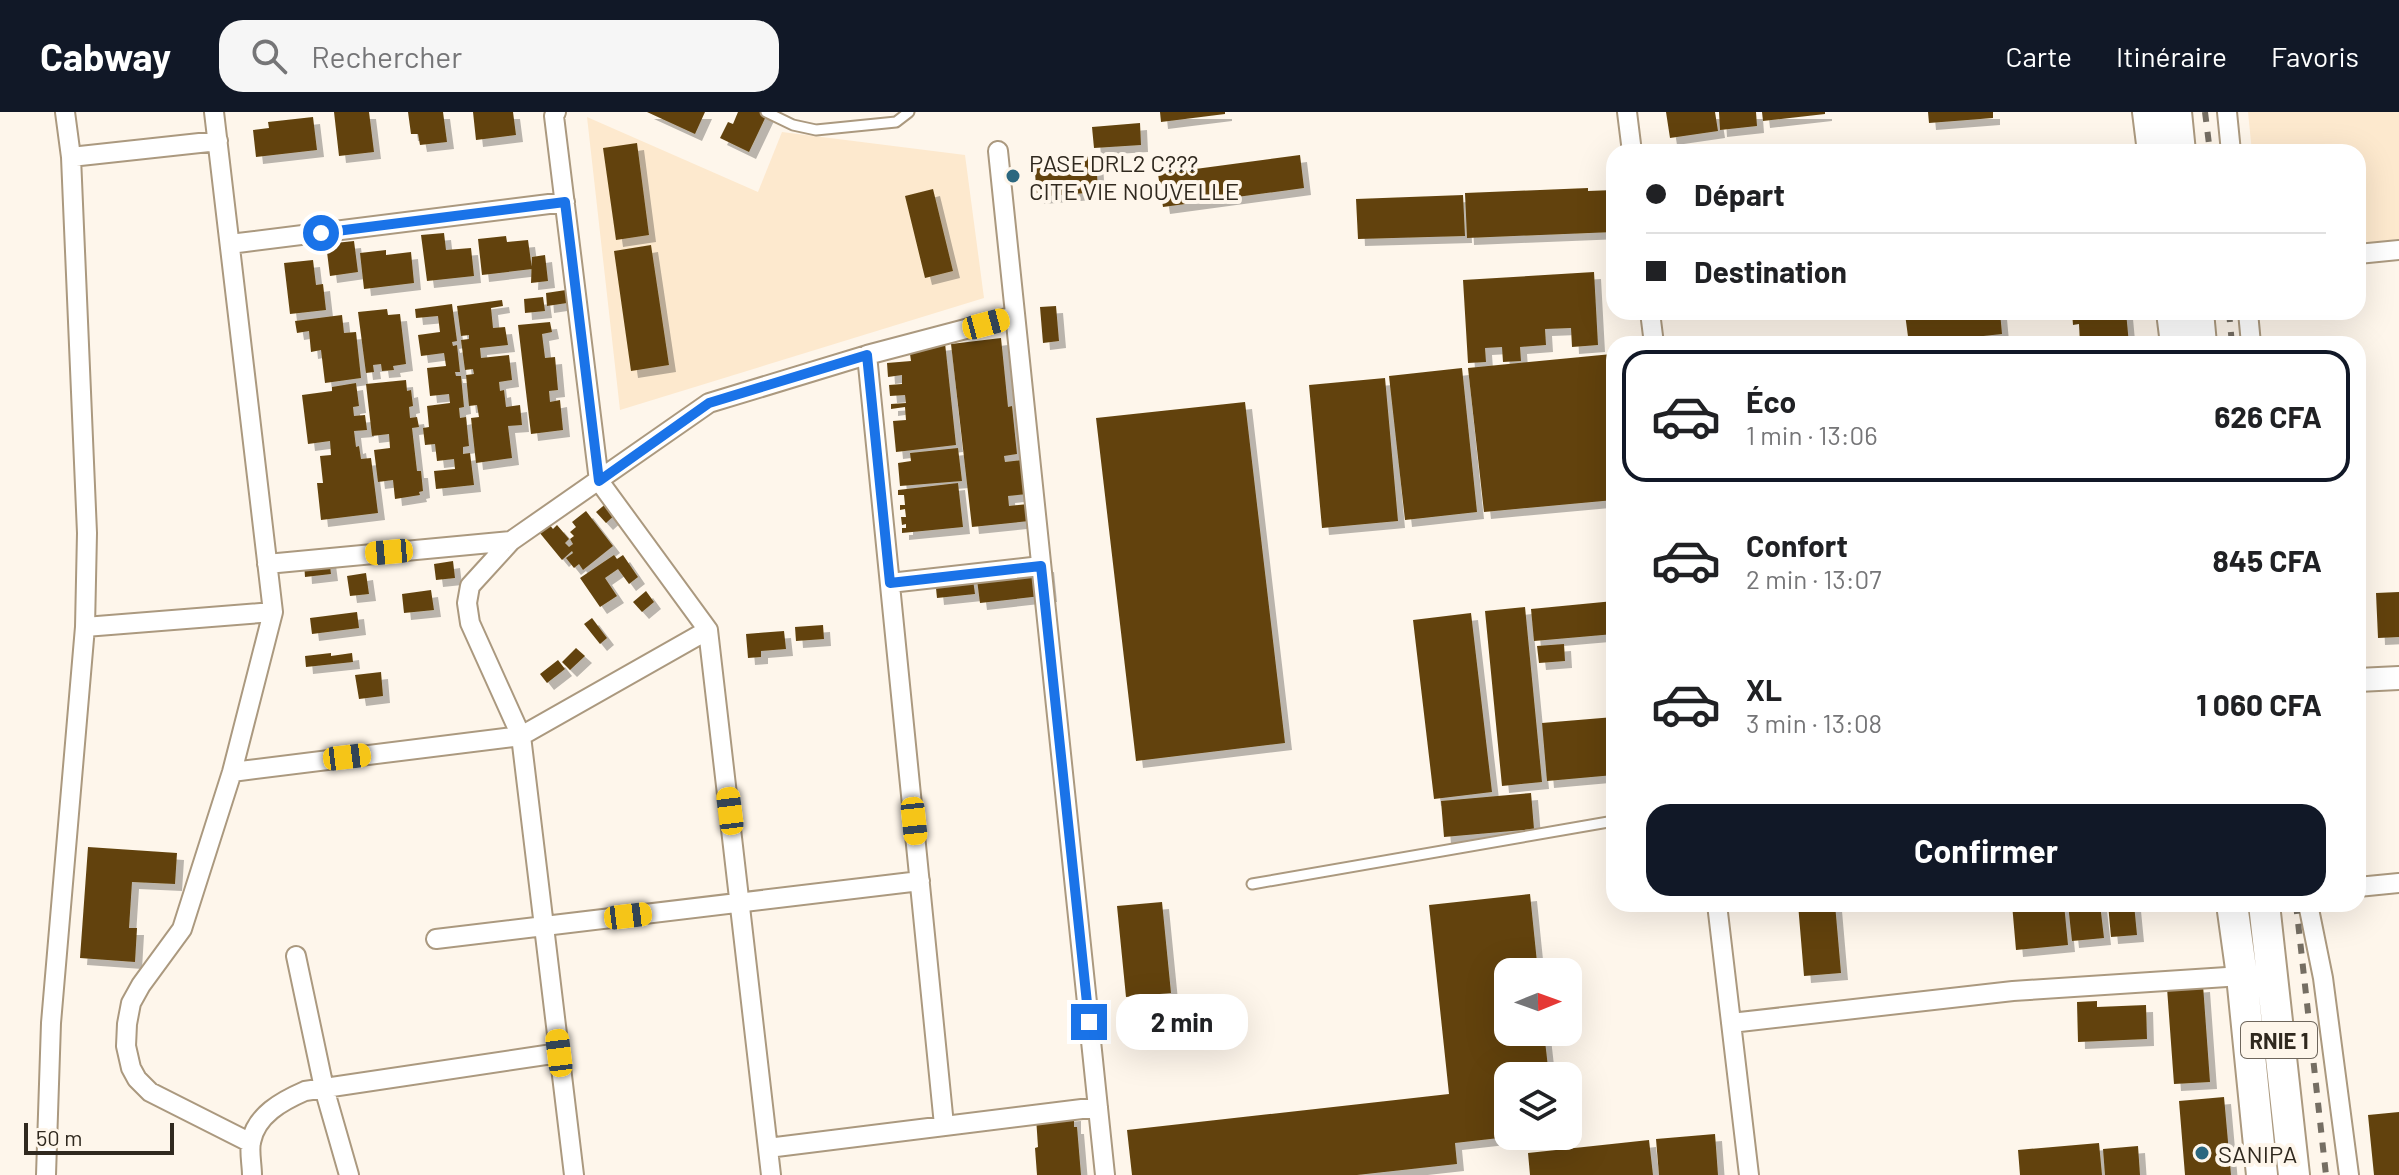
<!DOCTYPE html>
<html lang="fr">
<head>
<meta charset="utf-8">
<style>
	body { margin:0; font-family:Barlow,sans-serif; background:#f6f6f6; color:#202124; height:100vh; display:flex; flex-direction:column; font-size:30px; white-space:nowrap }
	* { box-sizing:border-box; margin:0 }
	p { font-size:26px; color:#757577 }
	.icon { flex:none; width:44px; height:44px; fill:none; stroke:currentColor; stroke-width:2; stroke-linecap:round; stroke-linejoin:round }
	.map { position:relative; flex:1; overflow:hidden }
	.side { position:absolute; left:1606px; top:224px; width:760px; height:576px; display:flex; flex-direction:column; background:#fff; border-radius:24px; box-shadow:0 8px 32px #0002 }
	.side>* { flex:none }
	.banner { position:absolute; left:1606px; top:32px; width:760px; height:176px; border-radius:24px; box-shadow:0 8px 32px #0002; display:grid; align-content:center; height:176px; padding:0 40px; background:#fff }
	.needle { width:52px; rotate:89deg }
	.buttons { position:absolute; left:1494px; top:846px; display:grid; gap:16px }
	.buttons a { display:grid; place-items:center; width:88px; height:88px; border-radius:16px; background:#fff; box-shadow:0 8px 32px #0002; font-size:40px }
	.scale { position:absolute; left:24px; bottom:20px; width:150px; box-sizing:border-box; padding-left:8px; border:4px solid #30291f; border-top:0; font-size:22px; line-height:28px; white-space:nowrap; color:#30291f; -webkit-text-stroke:6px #fef6eb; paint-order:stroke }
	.end { position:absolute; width:36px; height:36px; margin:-18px; border:10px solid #1a73e8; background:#fff; box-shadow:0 0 0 4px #fff }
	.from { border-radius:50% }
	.bubble { position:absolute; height:56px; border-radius:24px; background:#fff; box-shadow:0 8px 32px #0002; font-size:26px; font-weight:700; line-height:56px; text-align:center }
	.car { position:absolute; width:24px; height:48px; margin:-24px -12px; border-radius:10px; box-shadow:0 0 6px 2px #0007; background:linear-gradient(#f5c518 24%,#345 0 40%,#f5c518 0 76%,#345 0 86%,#f5c518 0) }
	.banner b { display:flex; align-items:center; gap:28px; height:76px; font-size:30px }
	.banner b+b { border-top:2px solid #e0e0e0 }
	.banner i { width:20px; height:20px; background:#202124 }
	ul { padding:14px 0 0; list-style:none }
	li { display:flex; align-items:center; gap:24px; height:132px; margin:0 16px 12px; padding:0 24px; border:4px solid transparent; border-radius:24px }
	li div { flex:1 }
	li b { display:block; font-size:30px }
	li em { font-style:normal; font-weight:700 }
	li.on { border-color:#111827 }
	li>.icon { width:72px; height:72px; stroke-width:1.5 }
	.action { display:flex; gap:16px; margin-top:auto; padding:16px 40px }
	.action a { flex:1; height:92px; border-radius:24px; background:#111827; color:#fff; font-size:32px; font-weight:700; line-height:92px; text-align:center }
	header { display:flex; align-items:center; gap:48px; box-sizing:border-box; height:112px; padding:0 40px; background:#111827; color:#fff }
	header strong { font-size:38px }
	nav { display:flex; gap:44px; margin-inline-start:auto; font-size:28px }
	.search { width:560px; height:72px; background:#f6f6f6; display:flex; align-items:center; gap:20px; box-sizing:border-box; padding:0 28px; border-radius:24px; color:#757577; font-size:30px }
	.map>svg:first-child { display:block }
	.built { fill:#fde9ce }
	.building { fill:#62430c; filter:url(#shadow) }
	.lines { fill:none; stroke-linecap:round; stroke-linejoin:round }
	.service-casing { stroke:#ab997f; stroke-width:13 }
	.minor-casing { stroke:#ab997f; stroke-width:22 }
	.tertiary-casing { stroke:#ab997f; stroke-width:26 }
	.trunk-casing { stroke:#ab997f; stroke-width:34 }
	.service { stroke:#fff; stroke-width:9 }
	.minor { stroke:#fff; stroke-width:18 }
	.tertiary { stroke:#fff; stroke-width:22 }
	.trunk { stroke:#fff; stroke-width:30 }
	.rail { stroke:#756e63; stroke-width:6; stroke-dasharray:10 10; stroke-linecap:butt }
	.route { stroke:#1a73e8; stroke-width:10 }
	.poi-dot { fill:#2b677f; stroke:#fef6eb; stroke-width:3 }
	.labels { text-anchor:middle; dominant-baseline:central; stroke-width:8; stroke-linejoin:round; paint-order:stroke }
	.shield { fill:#fef6eb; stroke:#6e665c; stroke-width:2 }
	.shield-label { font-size:22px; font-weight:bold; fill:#30291f }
	.poi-label { font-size:24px; fill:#30291f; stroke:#fef6eb; text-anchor:start }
</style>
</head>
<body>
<header>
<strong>Cabway</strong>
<div class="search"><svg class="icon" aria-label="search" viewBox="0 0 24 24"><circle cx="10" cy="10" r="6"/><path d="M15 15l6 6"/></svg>Rechercher</div>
<nav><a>Carte</a><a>Itinéraire</a><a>Favoris</a></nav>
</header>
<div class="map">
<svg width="2399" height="1063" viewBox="0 0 2399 1063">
	<defs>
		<filter id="shadow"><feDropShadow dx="7" dy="7" stdDeviation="0" flood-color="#0004"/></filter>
	</defs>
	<rect width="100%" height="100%" fill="#fef6eb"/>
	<path class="built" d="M2248,0H2399V127L2358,132V40H2252Z
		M587,5L758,80L782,20L965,43L984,186L620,298Z"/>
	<path class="building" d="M334,0H369L374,40L339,44Z
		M408,0H443L447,30L420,33L418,22H411Z
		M473,0H513L516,23L476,28Z
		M647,0H705L695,22Z
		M738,0H768L749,40L720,26L728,10L733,12Z
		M1160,0H1225V2L1161,10Z
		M1666,0H1715L1718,19L1670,26Z
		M1719,0H1756L1757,14L1720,18Z
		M1762,0H1825V2L1763,9Z
		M1928,0H1993V6L1929,11Z
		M313,5L317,38L256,45L253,18L269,16L268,10Z
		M1140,11L1141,33L1094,36L1092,15Z
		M637,31L649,123L616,128L603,36Z
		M1300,43L1304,76L1163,95L1158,62Z
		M1096,44L1098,80L1037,85L1034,49Z
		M1588,76V79L1614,78V120L1467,126L1465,81Z
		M933,77L953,159L925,166L905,84Z
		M1463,83L1465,124L1358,127L1356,87Z
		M444,121L446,138L471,136L474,164L427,169L421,123Z
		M506,124L507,130L528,128L532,157L482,163L478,127Z
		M354,129L358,160L330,164L326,132Z
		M651,133L669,253L631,259L614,139Z
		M386,138V143L411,140L414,171L364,177L360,141Z
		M545,143L548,169L531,171L532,145Z
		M313,148L316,173L323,172L326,198L290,202L284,151Z
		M1594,160L1598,233L1572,235L1571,216L1545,217L1546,233L1520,235L1521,249L1503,250L1502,235L1485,236L1486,250L1468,251L1463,168Z
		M566,178L567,191L547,194L546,181Z
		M543,185L545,199L525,201L524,187Z
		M502,188L503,194L491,196L493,216L505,215L508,233L480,236L481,246L509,243L512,268L499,270L500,279L504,278L506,295L520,293L522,313L508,314L512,346L476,351L471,306L479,305L477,293L469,294L466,263L474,262L473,257L465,258L461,228L469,227V223L461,224L457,194Z
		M452,192L457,229L452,230L453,234L457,233L460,260H455L456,264H461L464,295L459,296L460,306L466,305L469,334L463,335V342L470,341L474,373L436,377L434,359L455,357L454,347L437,349L435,332L425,333L423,316L429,315L427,294L450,291L449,282L430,284L427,256L446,254L444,241L421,244L418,223L440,220L438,204L416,206L415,197Z
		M1056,194L1059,229L1043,231L1040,195Z
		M387,197L388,203L400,202L406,252L393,254L394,258L382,259L381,252L373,253L374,260L366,261L358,200Z
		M1921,200H2000L2002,222L1909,232L1905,202Z
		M2072,200H2126L2129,232H2080L2079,212L2073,213Z
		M342,203L344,221L356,220L361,266L325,271L321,238L311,240L309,219L297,221L295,209Z
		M550,210L552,220L542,222L545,246L555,245L558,278L549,279L550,290L560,288L563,318L531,322L518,213Z
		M1001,226L1008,295L1012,294L1017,342L1004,344L1005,350L1023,348L1027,382L1008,384L1009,394L1028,392L1029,409L972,415L951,232Z
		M945,231L956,333L896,340L893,309L906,308L905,295L891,297V292L906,291L905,283L890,284L889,273L902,272V263L888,265L887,251L911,249L909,235Z
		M1612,242L1614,263V388L1484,400L1468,256Z
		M1462,256L1477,400L1405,408L1389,264Z
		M1385,266L1398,409L1322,416L1309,273Z
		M406,268L407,279L411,278L413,294L409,295L410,306L417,305L419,315L412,316L417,359H421L423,379L419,380L420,383L395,387L393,368L378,370L374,338L390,336L389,322L372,324L366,272Z
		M356,271L359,294L353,295L354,304L365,303L367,318L354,319L356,335L359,334L361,347L371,346L378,401L321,408L317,371H323L320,344L331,343L330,329L308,332L302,283L332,279V275Z
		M1245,290L1285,631L1136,649L1096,306Z
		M958,336L962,369L900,374L898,351L911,349L910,341Z
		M958,371L963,415L902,421V416H906V412L902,413L901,405H906L905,397L900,398V393H905L904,383H898V378Z
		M608,390L617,401L606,411L596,400Z
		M586,399L613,434L583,458L579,452L574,456L566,446L573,441L572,439L562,448L539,420L549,412L553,417L557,413L569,427L565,431L569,435L573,432L570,427L574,424L570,420L576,415L572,410Z
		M614,443L617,447L623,443L638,465L629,472L618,457L605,466L617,484L600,495L580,466Z
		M329,447L331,462L305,465L304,450Z
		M453,449L455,466L436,468L434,452Z
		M971,453L975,482L937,486L934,457Z
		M1047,453L1050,483L980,491L976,460Z
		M366,461L369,482L350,484L347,464Z
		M431,478L434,498L404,501L402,482Z
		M646,479L654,490L642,500L633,490Z
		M2399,480V525L2378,526L2376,481Z
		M1614,489V522L1534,529L1531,497Z
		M1525,495L1542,670L1502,674L1485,499Z
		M357,500L359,516L312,522L310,506Z
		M1471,501L1492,680L1434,687L1413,508Z
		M592,506L607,526L600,532L584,512Z
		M823,513L824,527L796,529L795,515Z
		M784,519L786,537L761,539V545L748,546L746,522Z
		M1564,532L1565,549L1539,551L1537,534Z
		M576,536L585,544L570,558L562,550Z
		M331,541V544L352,541L353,550L306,555L305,544Z
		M558,548L565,557L547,571L540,562Z
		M381,560L383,584L359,587L355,563Z
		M1614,605V663L1547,669L1542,611Z
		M1531,681L1534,717L1444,725L1441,689Z
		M88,735L177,741L175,772L132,770L129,816H137L135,850L80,846Z
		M1530,782L1538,860H1508V920H1544L1549,964H1508V1025L1455,1031L1457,1052L1357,1063H1132L1127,1018L1449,982L1429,793Z
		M1162,790L1171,881L1126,885L1117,794Z
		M1798,792H1835L1841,861L1804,864Z
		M2012,792H2064L2068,833L2016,838Z
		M2068,792H2100L2104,826L2072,829Z
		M2108,792H2134L2137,823L2111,825Z
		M2203,873L2210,970L2174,972L2167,876Z
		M2097,889V895L2146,893L2147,927L2078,930L2077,890Z
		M2224,985L2231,1063H2185L2179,989Z
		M2399,1000V1063H2374L2368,1003Z
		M1074,1002V1015H1077L1081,1063H1037L1035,1036L1038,1035L1036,1005Z
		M1715,1022L1718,1063H1659L1656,1027Z
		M1649,1028L1653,1063H1530L1528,1041Z
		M2099,1031L2102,1063H2020L2018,1038Z
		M2138,1034L2140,1063H2105L2103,1037Z"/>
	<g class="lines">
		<defs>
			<path id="service" d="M766,0L793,13L816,18L896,10L909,0
				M1252,772L1614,709"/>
			<path id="minor" d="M214,0L273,500L232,660L182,817L141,873L131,891L127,912L126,934L131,956L137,967L150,980L251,1031
				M556,0L554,4L599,369L708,518L771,1063
				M1627,0L1632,40
				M2227,0L2231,40
				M998,39L1105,1063
				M71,45L218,29
				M230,132L565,90
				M2358,142L2399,138
				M1650,200L1654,232
				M2248,200L2251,232
				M867,243L944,1013
				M267,452L511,429
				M890,471L1041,454
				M85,515L273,500
				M708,518L521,624L470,511L467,491L470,474L511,429L709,291L867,243L1015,204
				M232,660L521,624L574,1063
				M2358,775L2399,771
				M1717,792L1749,1063
				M2308,792L2323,866L2349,1063
				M436,827L920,769
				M296,844L324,976L349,1063
				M1731,911L2013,879L2242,864
				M768,1036L1098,995
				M46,1063L51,911L85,515L87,421L71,45L65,0
				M252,1063C252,1053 249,1040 251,1030C256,1003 282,989 305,979L559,941"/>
			<path id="tertiary" d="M2358,568L2399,566"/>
			<path id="trunk" d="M2148,0L2153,40
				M2176,0L2180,40
				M2172,200L2176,232
				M2198,200L2201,232
				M2232,792L2242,864L2262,1063
				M2264,792L2294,1063"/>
		</defs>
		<use href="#service" class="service-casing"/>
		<use href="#minor" class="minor-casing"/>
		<use href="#tertiary" class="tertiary-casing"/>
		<use href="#trunk" class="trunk-casing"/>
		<use href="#service" class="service"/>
		<use href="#minor" class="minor"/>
		<use href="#tertiary" class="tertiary"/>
		<use href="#trunk" class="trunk"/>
		<path class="rail" d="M2205,0L2210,40
			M2229,200L2232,232
			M2296,792L2326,1063"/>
	</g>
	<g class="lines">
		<path class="route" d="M321,121L565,90L599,369L709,291L867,243L890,471L1041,454L1089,910"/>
	</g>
	<g class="poi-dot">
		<circle cx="1013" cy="64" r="8"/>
		<circle cx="2202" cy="1041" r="8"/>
	</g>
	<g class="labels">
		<rect class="shield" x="2241" y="910" width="76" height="36" rx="6"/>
		<g class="shield-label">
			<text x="2279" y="928">RNIE 1</text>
		</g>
		<g class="poi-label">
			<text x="1029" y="50">PASE DRL2 C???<tspan x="1029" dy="28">CITE VIE NOUVELLE</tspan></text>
			<text x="2218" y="1041">SANIPA</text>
		</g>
	</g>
</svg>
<div class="buttons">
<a><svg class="needle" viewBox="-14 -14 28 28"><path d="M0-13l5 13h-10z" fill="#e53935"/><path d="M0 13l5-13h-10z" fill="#757577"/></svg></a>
<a><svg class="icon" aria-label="layers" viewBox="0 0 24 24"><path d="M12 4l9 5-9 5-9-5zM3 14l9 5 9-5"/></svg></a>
</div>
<div class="scale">50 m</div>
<i class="end from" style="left:321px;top:121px"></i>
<i class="end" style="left:1089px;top:910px"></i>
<div class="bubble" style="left:1116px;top:882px;width:132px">2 min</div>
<i class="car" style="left:986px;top:212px;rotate:75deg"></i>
<i class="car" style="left:389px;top:440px;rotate:265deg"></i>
<i class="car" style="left:347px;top:645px;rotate:83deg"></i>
<i class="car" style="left:730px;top:699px;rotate:353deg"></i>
<i class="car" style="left:914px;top:709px;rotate:174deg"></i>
<i class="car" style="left:628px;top:804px;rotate:83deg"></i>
<i class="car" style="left:559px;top:941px;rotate:353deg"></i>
<div class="banner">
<b><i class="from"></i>Départ</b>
<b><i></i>Destination</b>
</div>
<section class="side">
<ul>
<li class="on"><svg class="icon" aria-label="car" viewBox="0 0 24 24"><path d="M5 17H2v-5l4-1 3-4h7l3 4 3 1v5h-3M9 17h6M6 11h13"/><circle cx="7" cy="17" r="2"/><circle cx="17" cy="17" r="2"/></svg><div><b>Éco</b><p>1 min · 13:06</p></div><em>626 CFA</em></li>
<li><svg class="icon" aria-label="car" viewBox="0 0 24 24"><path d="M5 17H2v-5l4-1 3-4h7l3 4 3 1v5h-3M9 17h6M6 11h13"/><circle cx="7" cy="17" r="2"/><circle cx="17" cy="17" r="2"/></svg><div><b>Confort</b><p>2 min · 13:07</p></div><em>845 CFA</em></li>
<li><svg class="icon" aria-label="car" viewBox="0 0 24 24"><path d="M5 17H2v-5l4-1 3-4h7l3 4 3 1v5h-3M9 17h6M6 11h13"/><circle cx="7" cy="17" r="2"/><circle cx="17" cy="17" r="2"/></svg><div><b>XL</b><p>3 min · 13:08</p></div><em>1 060 CFA</em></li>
</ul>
<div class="action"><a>Confirmer</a></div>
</section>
</div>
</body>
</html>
